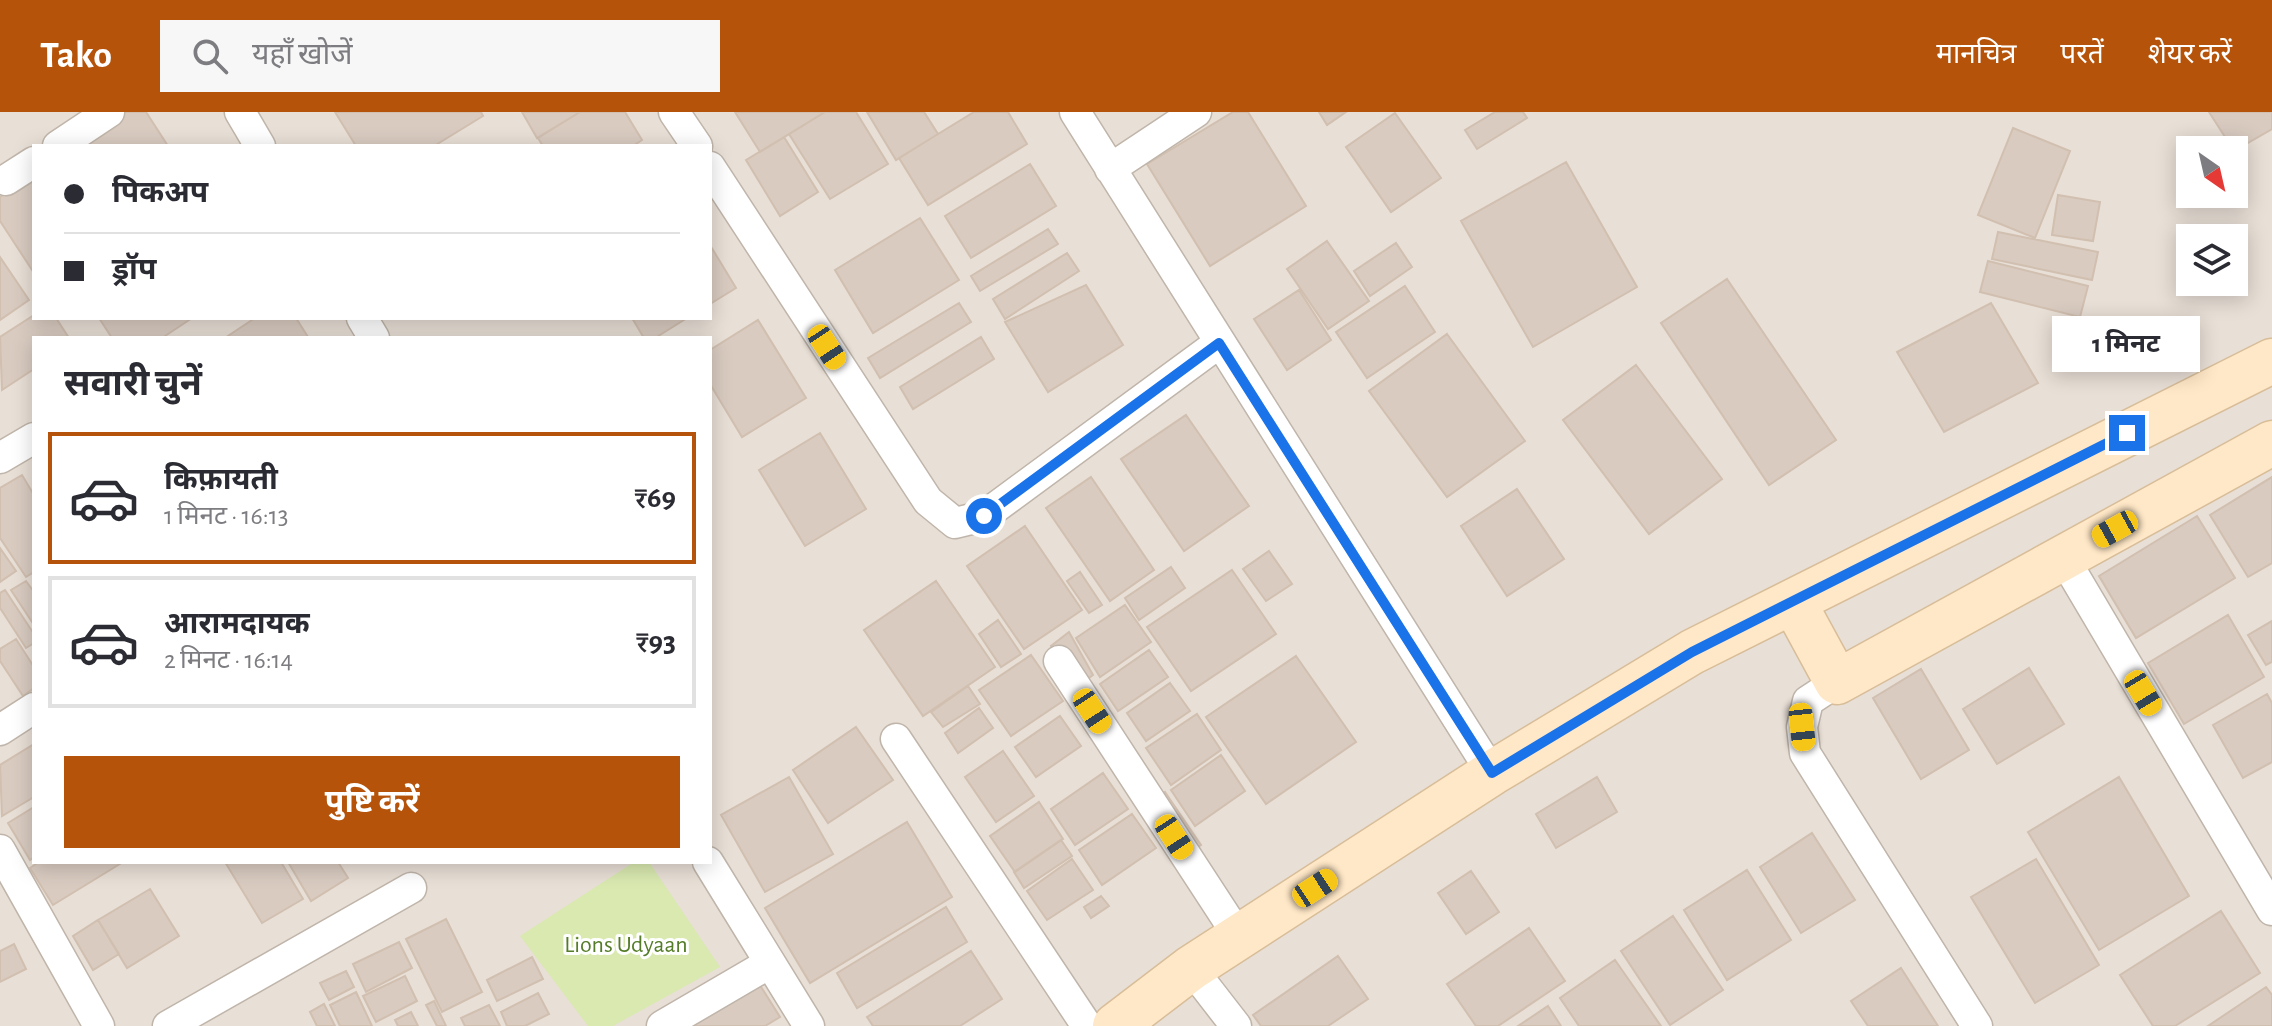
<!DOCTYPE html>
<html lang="hi">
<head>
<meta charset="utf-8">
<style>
	body { margin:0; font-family:"Alegreya Sans","Noto Sans Devanagari",sans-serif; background:#f7f7f7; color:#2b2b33; height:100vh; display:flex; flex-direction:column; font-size:30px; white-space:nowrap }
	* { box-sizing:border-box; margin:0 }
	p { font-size:26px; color:#7c7c81 }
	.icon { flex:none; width:44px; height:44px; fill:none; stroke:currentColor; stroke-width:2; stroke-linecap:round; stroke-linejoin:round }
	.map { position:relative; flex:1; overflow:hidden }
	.sheet { position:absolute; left:32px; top:224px; width:680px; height:528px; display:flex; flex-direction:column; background:#fff; border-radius:0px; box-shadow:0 4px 20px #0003 }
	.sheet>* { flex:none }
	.guide { position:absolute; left:32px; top:32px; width:680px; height:176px; border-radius:0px; box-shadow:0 4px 20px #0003; display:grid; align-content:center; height:176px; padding:0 32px; background:#fff }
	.needle { width:52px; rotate:146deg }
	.controls { position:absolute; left:2176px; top:24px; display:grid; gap:16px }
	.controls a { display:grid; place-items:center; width:72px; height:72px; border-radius:0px; background:#fff; box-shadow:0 4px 20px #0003; font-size:40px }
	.end { position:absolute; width:36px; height:36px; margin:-18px; border:10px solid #1a73e8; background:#fff; box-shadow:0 0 0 4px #fff }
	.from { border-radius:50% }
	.bubble { position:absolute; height:56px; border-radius:0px; background:#fff; box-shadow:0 4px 20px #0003; font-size:26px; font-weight:700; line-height:56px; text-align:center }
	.car { position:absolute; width:24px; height:48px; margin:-24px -12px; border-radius:10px; box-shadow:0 0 6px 2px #0007; background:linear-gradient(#f5c518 24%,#345 0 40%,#f5c518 0 76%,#345 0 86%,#f5c518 0) }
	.guide b { display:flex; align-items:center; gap:28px; height:76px; font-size:30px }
	.guide b+b { border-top:2px solid #e1e1e2 }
	.guide i { width:20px; height:20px; background:#2b2b33 }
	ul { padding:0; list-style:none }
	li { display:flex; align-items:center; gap:24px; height:132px; margin:0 16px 12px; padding:0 16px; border:4px solid #e1e1e2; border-radius:0px }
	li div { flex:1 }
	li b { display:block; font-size:30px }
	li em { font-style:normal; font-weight:700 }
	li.active { border-color:#b45309 }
	li>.icon { width:72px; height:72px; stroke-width:1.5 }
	h2 { padding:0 32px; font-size:36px; line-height:96px }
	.primary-button { display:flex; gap:16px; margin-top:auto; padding:16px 32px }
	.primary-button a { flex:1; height:92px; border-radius:0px; background:#b45309; color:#fff; font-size:32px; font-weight:700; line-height:92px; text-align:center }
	header { display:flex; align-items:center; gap:48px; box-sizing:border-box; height:112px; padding:0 40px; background:#b45309; color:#fff }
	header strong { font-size:38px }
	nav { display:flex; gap:44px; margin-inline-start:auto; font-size:28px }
	.search { width:560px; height:72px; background:#f7f7f7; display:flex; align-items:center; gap:20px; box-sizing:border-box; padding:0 28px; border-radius:0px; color:#7c7c81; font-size:30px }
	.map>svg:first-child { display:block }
	.residential { fill:#e8dfd6; fill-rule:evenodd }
	.green { fill:#d9e9b0 }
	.building { fill:#d9cbc0; stroke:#d1bfb0; stroke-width:2 }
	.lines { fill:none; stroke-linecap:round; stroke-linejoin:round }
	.street-casing { stroke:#c0b5aa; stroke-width:33 }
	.secondary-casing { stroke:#d8bd99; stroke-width:47 }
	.street { stroke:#fff; stroke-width:30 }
	.secondary { stroke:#ffe8c7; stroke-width:44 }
	.route { stroke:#1a73e8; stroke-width:10 }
	.labels { text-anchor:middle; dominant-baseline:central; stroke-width:6; stroke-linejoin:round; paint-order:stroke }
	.park-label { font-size:24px; fill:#557c28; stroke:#fff }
</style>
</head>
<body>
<header>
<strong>Tako</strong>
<div class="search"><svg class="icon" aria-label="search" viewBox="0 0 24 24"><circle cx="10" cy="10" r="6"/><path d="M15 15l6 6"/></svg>यहाँ खोजें</div>
<nav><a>मानचित्र</a><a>परतें</a><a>शेयर करें</a></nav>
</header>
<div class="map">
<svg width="2272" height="914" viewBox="0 0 2272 914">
	<rect width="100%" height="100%" fill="#f4efe8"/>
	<path class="residential" d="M0,0H2272V914H0ZM34,34H710V206H34ZM2190,38H2234V82H2190ZM2190,126H2234V170H2190ZM34,226H710V750H34Z"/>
	<path class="green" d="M634,750H649L720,855L613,914H588L520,824Z"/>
	<path class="building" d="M121,0H146L168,34H69Z
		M335,0H481L483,4L434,34H356Z
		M522,0H580L537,26Z
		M580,0H625L642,28L633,34H543L538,26Z
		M735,0H825L760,40Z
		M825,0H856L888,52L830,87L789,22Z
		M867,0H924L938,22L896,48Z
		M974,0H1008L1027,32L928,93L899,46Z
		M1233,0H1248L1306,94L1210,154L1147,52Z
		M1319,0H1346L1327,13Z
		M1495,0H1523L1527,6L1477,37L1465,18Z
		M2209,0H2272V17L2234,39Z
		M1395,1L1441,66L1391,100L1346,35Z
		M2013,16L2070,39L2035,126L1978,103Z
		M784,25L818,80L780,104L746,48Z
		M1566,50L1637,175L1533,235L1461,109Z
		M1030,52L1056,94L971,146L945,104Z
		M34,63V161L0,109V85Z
		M2058,83L2100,90L2093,129L2052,123Z
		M920,106L959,168L873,221L835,158Z
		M1048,117L1058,132L980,179L971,164Z
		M1998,120L2098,140L2092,168L1992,147Z
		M1327,129L1369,189L1328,217L1287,157Z
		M1396,131L1412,155L1370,184L1354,159Z
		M710,133L736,176L710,192Z
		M1067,141L1079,159L1005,207L993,187Z
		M0,145L29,188L0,208Z
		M1988,149L2088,174L2080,205L1980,180Z
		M1727,167L1836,328L1769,373L1661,211Z
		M1086,173L1123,233L1048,280L1005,210Z
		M1405,174L1435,220L1367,266L1336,220Z
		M1299,178L1331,228L1287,258L1254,207Z
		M959,191L971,210L880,266L868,246Z
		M1991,191L2038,271L1944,320L1897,240Z
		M34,203V206H56L69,226H34V257L2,278L0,225Z
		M99,206H192L162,226H112Z
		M255,206H296L308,225L225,226Z
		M632,206H687L655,226H644Z
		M758,208L806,286L742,325L710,272V238Z
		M1447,222L1525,329L1447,385L1369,279Z
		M981,225L994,247L913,297L900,275Z
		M1636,253L1722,367L1649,422L1563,308Z
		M1186,303L1249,394L1184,439L1121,347Z
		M820,321L866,397L805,434L759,358Z
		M22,363L34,383V460L26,465L0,426V376Z
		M1091,365L1154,458L1110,489L1046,396Z
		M2272,365V451L2248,465L2210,403Z
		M1517,377L1564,447L1507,484L1461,414Z
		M2197,404L2235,466L2136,526L2099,464Z
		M1025,414L1082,498L1024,537L967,454Z
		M0,436L16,459L0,470Z
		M1269,439L1292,472L1266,489L1243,457Z
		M1171,455L1185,476L1139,508L1125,486Z
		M1232,458L1276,522L1191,579L1147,515Z
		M1080,460L1102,493L1089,501L1067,469Z
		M26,469L34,480V513L11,478Z
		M936,469L995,555L923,604L864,518Z
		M5,478L34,522V531L26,536L0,496V481Z
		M1125,493L1151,530L1100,565L1076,526Z
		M2228,503L2264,565L2184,612L2148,551Z
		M998,508L1021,542L1001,555L979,522Z
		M2272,509V550L2266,553L2248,523Z
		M1069,520L1093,563L1078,574L1051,534Z
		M16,527L34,555V576L23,584L0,549V537Z
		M1149,538L1168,565L1118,599L1100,572Z
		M1031,543L1063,589L1011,624L979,578Z
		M1296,544L1356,630L1266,692L1206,605Z
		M2029,556L2064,612L1997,652L1963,597Z
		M1921,557L1969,638L1921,667L1873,586Z
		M1170,571L1190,599L1146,629L1127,601Z
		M968,574L980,592L943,615L931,600Z
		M2267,582L2272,591V650L2243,666L2213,613Z
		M979,596L993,616L958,641L945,621Z
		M1197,602L1221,638L1171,673L1146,636Z
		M1060,604L1081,634L1036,665L1015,635Z
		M856,615L893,668L828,711L793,658Z
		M34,632V685L2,704L0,653Z
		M1003,639L1034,684L996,710L965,665Z
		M1221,643L1245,679L1195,714L1171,678Z
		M1103,661L1128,697L1075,733L1051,697Z
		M789,665L833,742L765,780L721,703Z
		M1597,665L1617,700L1556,736L1536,702Z
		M2119,665L2189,784L2099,838L2028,720Z
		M1165,680L1201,733L1188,741L1152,689Z
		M1039,690L1063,727L1015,760L990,724Z
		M34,695V745L30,748L8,711Z
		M1132,702L1156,736L1102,773L1079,738Z
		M907,710L952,785L810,871L765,796Z
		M1812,721L1855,788L1801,821L1760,755Z
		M1061,728L1072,744L1024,776L1014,760Z
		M1072,747L1093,778L1047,808L1027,779Z
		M2036,747L2099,853L2035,891L1971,785Z
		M39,750H123L53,793L30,756Z
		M225,750H281L303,787L262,811Z
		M288,750H338L348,766L311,789Z
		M1747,758L1791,828L1727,868L1684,798Z
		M1471,759L1499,800L1466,822L1438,781Z
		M150,777L179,824L127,856L98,808Z
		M1101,784L1109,794L1091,806L1084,795Z
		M946,795L967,830L857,896L837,861Z
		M2221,799L2260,861L2175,914H2153L2120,863Z
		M1673,804L1723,878L1670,913L1621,839Z
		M446,807L482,880L442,900L406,827Z
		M98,808L119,842L93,858L73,824Z
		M1529,816L1565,869L1498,914H1476L1447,872Z
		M399,830L412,856L366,880L353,852Z
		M14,832L26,857L0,870V839Z
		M971,839L1002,887L960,914H873L867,905Z
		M1338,844L1368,887L1328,914H1261L1253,903Z
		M532,845L543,867L497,889L487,868Z
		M1615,848L1661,914H1579L1560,886Z
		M1901,856L1938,914H1868L1851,889Z
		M346,859L354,875L329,888L320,871Z
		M405,864L417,889L376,910L363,884Z
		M758,870L780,905L765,914H688Z
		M2266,875L2272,883V914H2208Z
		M356,880L372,914H340L330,893Z
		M538,881L549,902L525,914H507L501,900Z
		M434,889L446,914H437L426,893Z
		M324,892L335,914H317L310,900Z
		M489,893L500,914H465L461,906Z
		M1548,894L1561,914H1518Z
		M411,900L418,914H398L395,908Z"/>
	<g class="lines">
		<defs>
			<path id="street" d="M240,0L260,34
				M674,0L697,34
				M1075,0L1492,661
				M58,34L109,0
				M710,55L928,389L955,411L984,404L1219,231
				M1110,57L1196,0
				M6,68L34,50
				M362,206L374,226
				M0,346L34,326
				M2063,445L2272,798
				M1059,549L1239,825
				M1837,570L1808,589L1802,615L1805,641L1977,914
				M0,618L34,596
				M896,627L1087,914
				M0,738L99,914
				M708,750L809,914
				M1191,856L1236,914
				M168,914L411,776
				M662,914L770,851"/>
			<path id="secondary" d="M1794,491L1837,570L2272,331
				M1115,914L1191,856L1492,661L1692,540L2272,249"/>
		</defs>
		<use href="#street" class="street-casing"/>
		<use href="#secondary" class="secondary-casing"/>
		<use href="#street" class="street"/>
		<use href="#secondary" class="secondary"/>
	</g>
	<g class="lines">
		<path class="route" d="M984,404L1219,231L1492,661L1692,540L2127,321"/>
	</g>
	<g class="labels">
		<g class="park-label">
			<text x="626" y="833">Lions Udyaan</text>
		</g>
	</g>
</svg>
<div class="controls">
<a><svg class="needle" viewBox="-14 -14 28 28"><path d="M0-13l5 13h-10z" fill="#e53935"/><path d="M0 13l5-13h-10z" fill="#7c7c81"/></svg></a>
<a><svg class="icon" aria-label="layers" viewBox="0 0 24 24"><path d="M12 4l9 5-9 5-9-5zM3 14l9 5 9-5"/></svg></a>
</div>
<i class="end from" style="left:984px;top:404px"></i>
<i class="end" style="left:2127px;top:321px"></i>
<div class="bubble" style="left:2052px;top:204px;width:148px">1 मिनट</div>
<i class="car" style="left:827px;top:235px;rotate:147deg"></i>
<i class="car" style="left:2115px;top:417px;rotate:241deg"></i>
<i class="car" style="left:2143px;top:581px;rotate:149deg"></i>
<i class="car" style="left:1092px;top:599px;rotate:147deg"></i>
<i class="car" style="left:1802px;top:615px;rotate:174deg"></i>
<i class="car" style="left:1174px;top:725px;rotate:147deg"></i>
<i class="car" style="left:1315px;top:776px;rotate:57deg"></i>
<div class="guide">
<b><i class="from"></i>पिकअप</b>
<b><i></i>ड्रॉप</b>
</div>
<section class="sheet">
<h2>सवारी चुनें</h2>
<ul>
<li class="active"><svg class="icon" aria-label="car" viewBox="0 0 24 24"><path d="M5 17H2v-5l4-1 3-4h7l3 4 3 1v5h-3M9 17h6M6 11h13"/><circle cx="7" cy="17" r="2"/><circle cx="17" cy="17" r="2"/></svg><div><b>किफ़ायती</b><p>1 मिनट · 16:13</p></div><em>₹69</em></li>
<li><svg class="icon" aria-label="car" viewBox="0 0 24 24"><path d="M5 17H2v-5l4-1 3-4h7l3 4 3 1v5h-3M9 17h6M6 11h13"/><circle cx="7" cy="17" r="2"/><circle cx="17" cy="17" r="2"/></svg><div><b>आरामदायक</b><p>2 मिनट · 16:14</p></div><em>₹93</em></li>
</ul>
<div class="primary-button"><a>पुष्टि करें</a></div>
</section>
</div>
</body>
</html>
